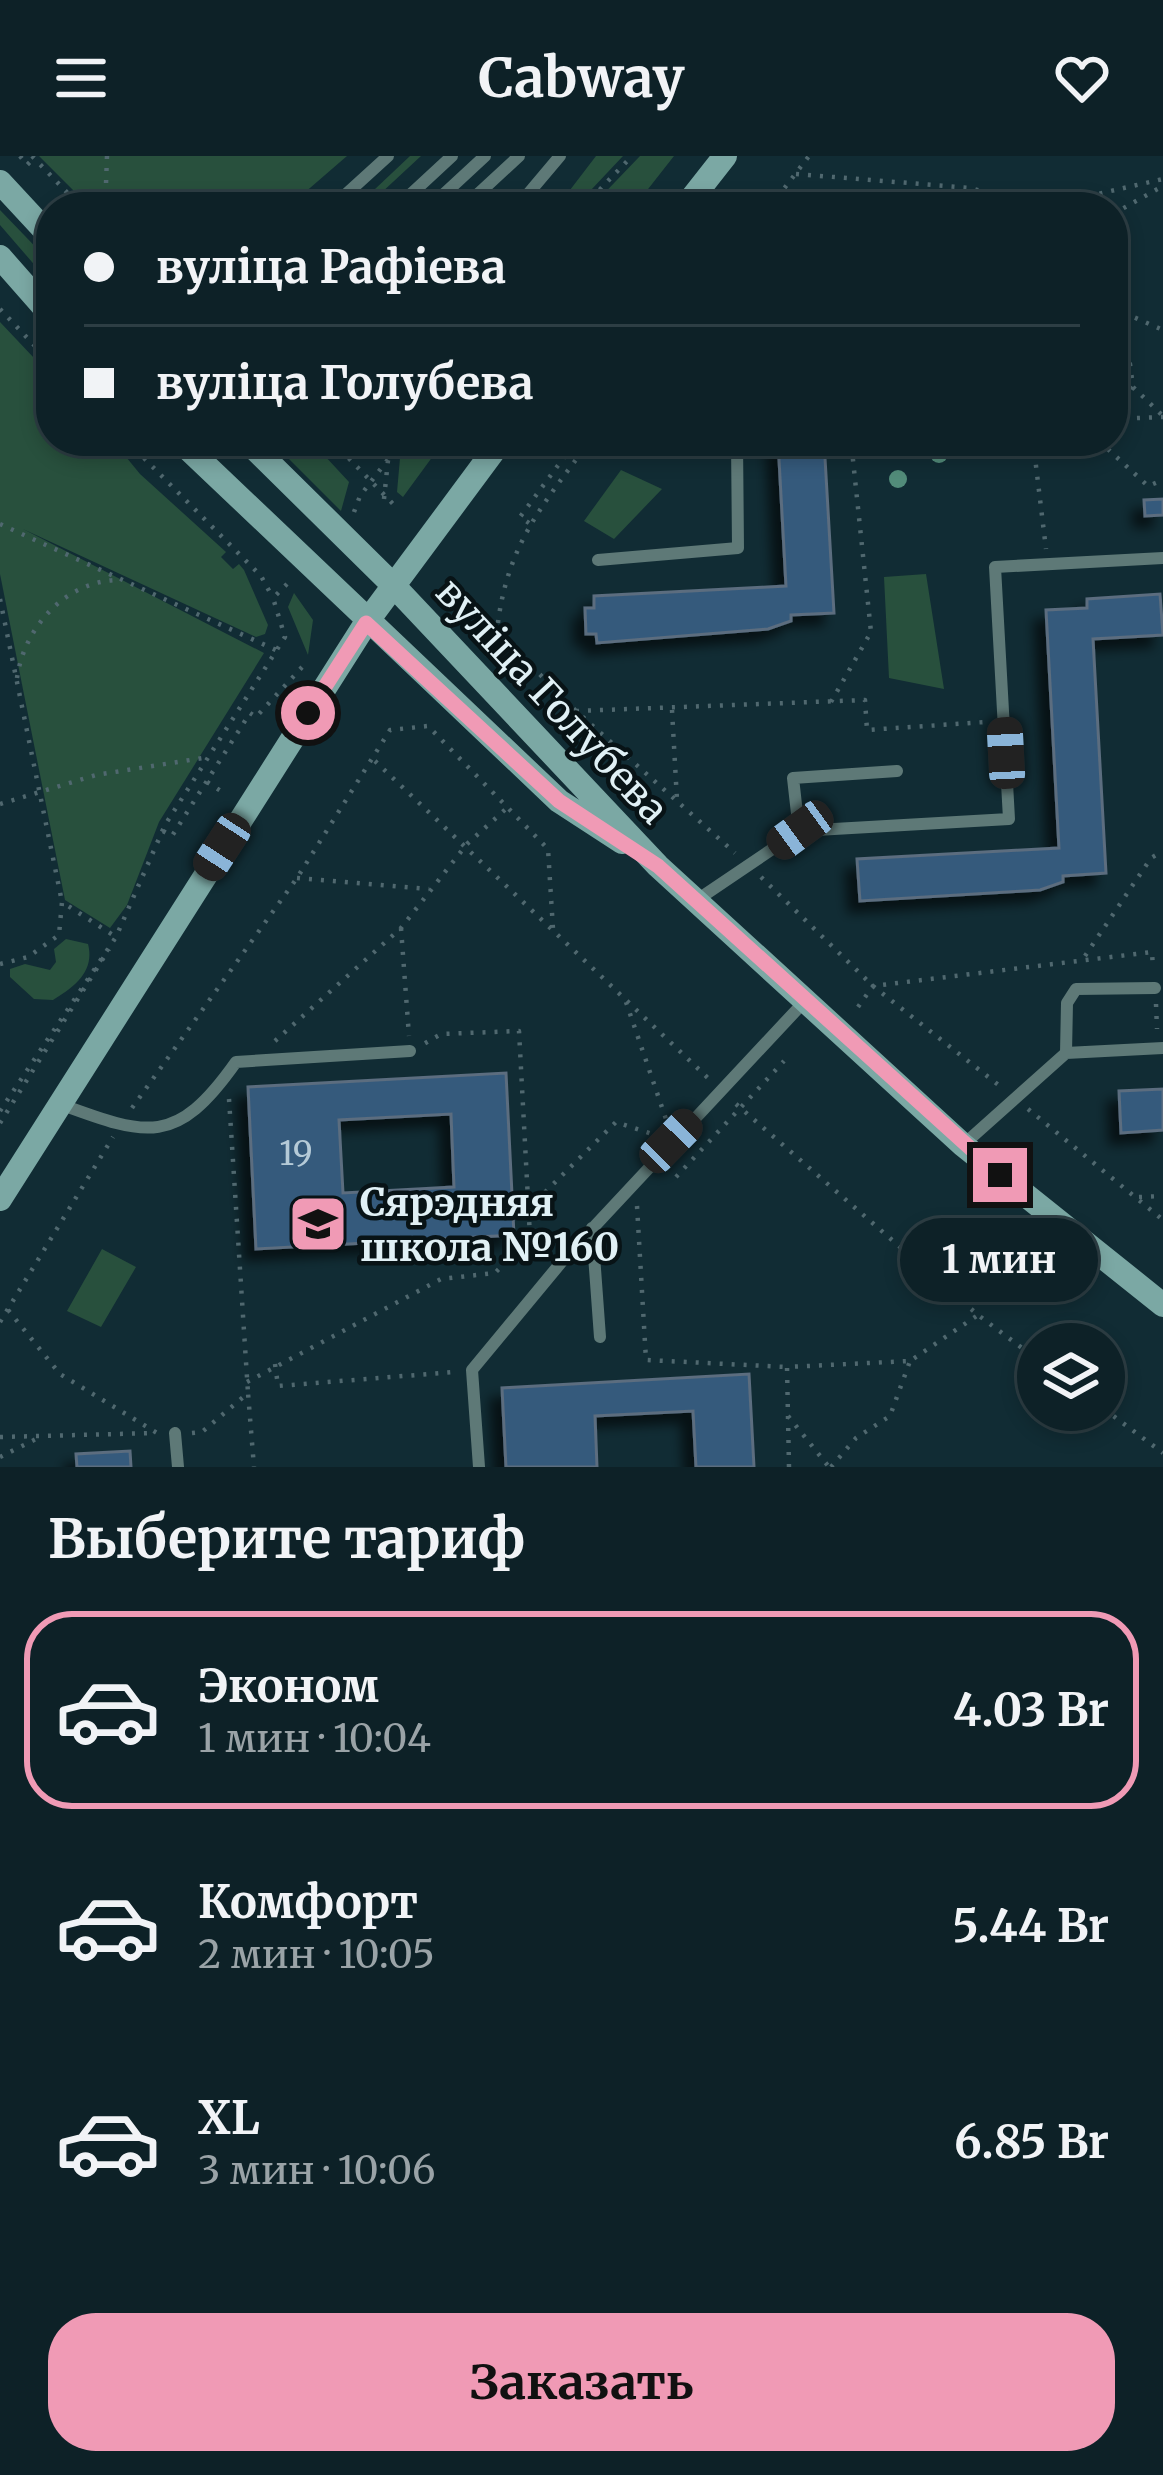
<!DOCTYPE html>
<html lang="ru">
<head>
<meta charset="utf-8">
<style>
	body { margin:0; font-family:Merriweather,serif; background:#1b2e33; color:#f1f3f6; height:100vh; display:flex; flex-direction:column; font-size:45px; white-space:nowrap }
	* { box-sizing:border-box; margin:0 }
	p { font-size:39px; color:#9aa3a7 }
	.icon { flex:none; width:66px; height:66px; fill:none; stroke:currentColor; stroke-width:2; stroke-linecap:round; stroke-linejoin:round }
	.map { position:relative; height:1311px; overflow:hidden }
	.sheet { display:flex; flex-direction:column; background:#0d2127; flex:1 }
	.sheet>* { flex:none }
	.guide { position:absolute; left:36px; top:36px; width:1092px; height:264px; border-radius:48px; box-shadow:0 6px 18px #0003,0 0 0 3px #2d3e44; display:grid; align-content:center; height:264px; padding:0 48px; background:#0d2127 }
	.tools { position:absolute; left:1017px; top:1167px; display:grid; gap:24px }
	.tools a { display:grid; place-items:center; width:108px; height:108px; border-radius:50%; background:#0d2127; box-shadow:0 6px 18px #0003,0 0 0 3px #2d3e44; font-size:60px }
	.end { position:absolute; width:54px; height:54px; margin:-27px; border:15px solid #f09ab5; background:#111; box-shadow:0 0 0 6px #111 }
	.from { border-radius:50% }
	.bubble { position:absolute; height:84px; border-radius:42px; background:#0d2127; box-shadow:0 6px 18px #0003,0 0 0 3px #2d3e44; font-size:39px; font-weight:700; line-height:84px; text-align:center }
	.car { position:absolute; width:36px; height:72px; margin:-36px -18px; border-radius:15px; box-shadow:0 0 9px 3px #0007; background:linear-gradient(#222 24%,#8ab4d8 0 40%,#222 0 76%,#8ab4d8 0 86%,#222 0) }
	.guide b { display:flex; align-items:center; gap:42px; height:114px; font-size:45px }
	.guide b+b { border-top:3px solid #2d3e44 }
	.guide i { width:30px; height:30px; background:#f1f3f6 }
	ul { padding:0; list-style:none }
	li { display:flex; align-items:center; gap:36px; height:198px; margin:0 24px 18px; padding:0 24px; border:6px solid transparent; border-radius:48px }
	li div { flex:1 }
	li b { display:block; font-size:45px }
	li em { font-style:normal; font-weight:700 }
	li.on { border-color:#f09ab5 }
	li>.icon { width:108px; height:108px; stroke-width:1.5 }
	h2 { padding:0 48px; font-size:54px; line-height:144px }
	.action { display:flex; gap:24px; margin-top:auto; padding:24px 48px }
	.action a { flex:1; height:138px; border-radius:48px; background:#f09ab5; color:#111; font-size:48px; font-weight:700; line-height:138px; text-align:center }
	header { display:flex; justify-content:space-between; align-items:center; height:156px; padding:0 48px; background:#0d2127; font-size:54px; font-weight:700 }
	.map>svg:first-child { display:block }
	.green { fill:#28503d }
	.building { fill:#355a7c; stroke:#5b6d7f; stroke-width:3; fill-rule:evenodd; filter:url(#shadow) }
	.lines { fill:none; stroke-linecap:round; stroke-linejoin:round }
	.path { stroke:#50686f; stroke-width:4.5; stroke-dasharray:3 9; stroke-linecap:butt }
	.lane { stroke:#5e7977; stroke-width:12 }
	.secondary { stroke:#7ba8a4; stroke-width:24 }
	.tree { fill:#528c7a }
	.route { stroke:#f09ab5; stroke-width:15 }
	.labels { text-anchor:middle; dominant-baseline:central; stroke-width:9; stroke-linejoin:round; paint-order:stroke }
	.number-label { font-size:33px; fill:#b5cad7 }
	.street-label { font-size:39px; fill:#e0f0f5; stroke:#081316 }
	.poi-label { font-size:39px; font-weight:bold; fill:#e0f0f5; stroke:#081316; text-anchor:start }
</style>
</head>
<body>
<header><svg class="icon" aria-label="menu" viewBox="0 0 24 24"><path d="M4 6h16M4 12h16M4 18h16"/></svg>Cabway<svg class="icon" aria-label="heart" viewBox="0 0 24 24"><path d="M12 20l-8-8c-3-5 5-10 8-4 3-6 11-1 8 4z"/></svg></header>
<div class="map">
<svg width="1163" height="1311" viewBox="0 0 1163 1311">
	<defs>
		<filter id="shadow"><feDropShadow dx="-11" dy="11" stdDeviation="6" flood-color="#0009"/></filter>
	</defs>
	<rect width="100%" height="100%" fill="#112c34"/>
	<path class="green" d="M39,0H347L288,51H90Z
		M410,0H421L366,51H356Z
		M596,0H623L575,51H557Z
		M640,0H674L634,51H591Z
		M0,54L51,107V128L0,69Z
		M0,166L51,220V285H113L140,318L226,396L221,401L233,413L239,408L244,414L268,469L265,478L256,481L23,373L264,497L159,666L127,749L110,772L65,744L0,418Z
		M1113,195L1128,222L1113,253Z
		M271,285H311L349,326L341,355Z
		M410,285H444L403,341L397,336L400,302Z
		M621,314L662,333L614,383L584,365Z
		M926,418L944,533L889,522L884,421Z
		M294,437L313,464L308,499L288,451Z
		M66,783L88,788C95,815 75,831 53,844L34,843L10,821V813L25,808L50,814L56,806L54,793Z
		M102,1093L136,1111L101,1171L67,1155Z"/>
	<path class="building" d="M778,285H824L834,457L791,459V465L768,473L597,487L596,478H586L585,452H594V440L786,430Z
		M1163,343V359L1145,360L1144,344Z
		M1160,438L1163,479L1093,483L1106,717L1063,720V726L1040,734L860,745L857,703L1059,692L1046,454L1087,452V443Z
		M506,917L514,1079L256,1093L248,931ZM451,958L454,1031L343,1037L339,964Z
		M1163,933V974L1121,977L1119,935Z
		M749,1218L754,1311H696L693,1255L595,1260L597,1311H506L502,1232Z
		M130,1295L131,1311H77L76,1298Z"/>
	<g class="lines">
		<path class="path" d="M20,0L27,9L34,2
			M32,0L81,51
			M107,0L106,28L117,51
			M796,18L971,32L1032,51
			M583,51L632,0
			M770,51L809,0
			M1041,51L1163,23
			M1113,58L1163,30
			M1113,152L1163,174
			M0,153L51,207
			M1113,190L1130,208L1133,231L1113,261
			M1133,231L1163,260
			M1113,263L1163,261
			M127,285L261,420L273,442
			M332,285L396,351
			M590,285C541,351 506,390 497,475L576,555L735,697
			M1033,285L1046,393
			M1099,285L1148,330L1163,324
			M384,343L390,285
			M354,356L360,340L402,285
			M529,367L520,361L576,285
			M0,368L276,494
			M0,443L62,746
			M17,522C24,471 67,423 121,424
			M831,546L871,476L851,285
			M672,554L677,644
			M576,555L865,544L867,574L985,566
			M375,605L710,924
			M207,626L227,639
			M0,648L96,619L209,601
			M163,675L172,680L250,557L256,561L304,509
			M761,721L873,830L1001,931
			M297,722L429,733
			M401,772L409,880
			M1085,800L1151,702L1163,695
			M0,808L28,801L59,779L62,746L116,781
			M626,846L667,966
			M1156,848L1157,873
			M858,851L873,830L1152,796L1153,813
			M275,885L401,772L467,688L507,652
			M229,943L248,1237
			M736,948L978,1159L1038,1204
			M132,952L297,722L390,574L428,570L548,693L553,773
			M1028,953L1163,1064
			M0,955L116,781L165,669L285,481L273,442L287,428
			M0,967L109,793
			M676,1021L784,905
			M1139,1041L1163,1040
			M637,1050L646,1204L787,1211
			M528,1053L616,966L658,980
			M8,1154L60,1218L157,1277
			M0,1166L113,981
			M275,1208L278,1230L454,1216
			M247,1226L441,1123L495,1117L530,1081L519,875L441,878L422,889
			M1104,1253L1163,1297
			M788,1260L829,1311
			M192,1277L202,1276L248,1237L254,1311
			M0,1281L156,1277
			M0,1301L38,1282
			M789,1311L787,1211L910,1205L978,1159
			M831,1311L856,1282L890,1260L910,1205"/>
		<path class="lane" d="M332,51L388,0
			M397,51L452,0
			M430,51L485,0
			M464,51L519,0
			M517,51L560,0
			M598,404L738,392L737,285
			M799,675L793,622L897,615
			M697,744L799,675L1009,663L995,411L1163,402
			M1066,897L1067,847L1076,833L1155,832
			M60,948C147,980 176,991 236,906L410,895
			M963,989L1066,897L1163,892
			M592,1072L600,1181
			M175,1277L178,1311
			M479,1311L472,1214L564,1103L804,846"/>
		<path class="secondary" d="M0,26L51,81
			M685,51L725,0
			M0,101L51,159
			M180,285L559,645L622,686
			M247,285L393,429L658,710L963,989L1163,1149
			M0,1043L366,467L501,285"/>
	</g>
	<g class="tree">
		<circle cx="939" cy="298" r="9"/>
		<circle cx="898" cy="323" r="9"/>
	</g>
	<g class="lines">
		<path class="route" d="M308,557L366,467L559,645L658,710L1000,1019"/>
	</g>
	<defs>
		<symbol id="school-square" viewBox="-11 -11 22 22"><rect x="-9" y="-9" width="18" height="18" rx="4" fill="#f09ab5" stroke="#081316"/><path d="M0-5L7-2L0 1L-7-2ZM-4 1L0 2.5L4 1V4Q0 6-4 4Z" fill="#111"/></symbol>
	</defs>
	<g fill-rule="evenodd">
		<use href="#school-square" x="285" y="1035" width="66" height="66"/>
	</g>
	<g class="labels">
		<g class="number-label">
			<text x="296" y="997">19</text>
		</g>
		<g class="street-label">
			<text transform="translate(552 545) rotate(47)">вуліца Голубева</text>
		</g>
		<g class="poi-label">
			<text x="360" y="1046">Сярэдняя<tspan x="360" dy="45">школа №160</tspan></text>
		</g>
	</g>
</svg>
<div class="tools">
<a><svg class="icon" aria-label="layers" viewBox="0 0 24 24"><path d="M12 4l9 5-9 5-9-5zM3 14l9 5 9-5"/></svg></a>
</div>
<i class="end from" style="left:308px;top:557px"></i>
<i class="end" style="left:1000px;top:1019px"></i>
<div class="bubble" style="left:900px;top:1062px;width:198px">1 мин</div>
<i class="car" style="left:1006px;top:597px;rotate:357deg"></i>
<i class="car" style="left:800px;top:674px;rotate:234deg"></i>
<i class="car" style="left:222px;top:691px;rotate:213deg"></i>
<i class="car" style="left:671px;top:985px;rotate:44deg"></i>
<div class="guide">
<b><i class="from"></i>вуліца Рафіева</b>
<b><i></i>вуліца Голубева</b>
</div>
</div>
<section class="sheet">
<h2>Выберите тариф</h2>
<ul>
<li class="on"><svg class="icon" aria-label="car" viewBox="0 0 24 24"><path d="M5 17H2v-5l4-1 3-4h7l3 4 3 1v5h-3M9 17h6M6 11h13"/><circle cx="7" cy="17" r="2"/><circle cx="17" cy="17" r="2"/></svg><div><b>Эконом</b><p>1 мин · 10:04</p></div><em>4.03 Br</em></li>
<li><svg class="icon" aria-label="car" viewBox="0 0 24 24"><path d="M5 17H2v-5l4-1 3-4h7l3 4 3 1v5h-3M9 17h6M6 11h13"/><circle cx="7" cy="17" r="2"/><circle cx="17" cy="17" r="2"/></svg><div><b>Комфорт</b><p>2 мин · 10:05</p></div><em>5.44 Br</em></li>
<li><svg class="icon" aria-label="car" viewBox="0 0 24 24"><path d="M5 17H2v-5l4-1 3-4h7l3 4 3 1v5h-3M9 17h6M6 11h13"/><circle cx="7" cy="17" r="2"/><circle cx="17" cy="17" r="2"/></svg><div><b>XL</b><p>3 мин · 10:06</p></div><em>6.85 Br</em></li>
</ul>
<div class="action"><a>Заказать</a></div>
</section>
</body>
</html>
